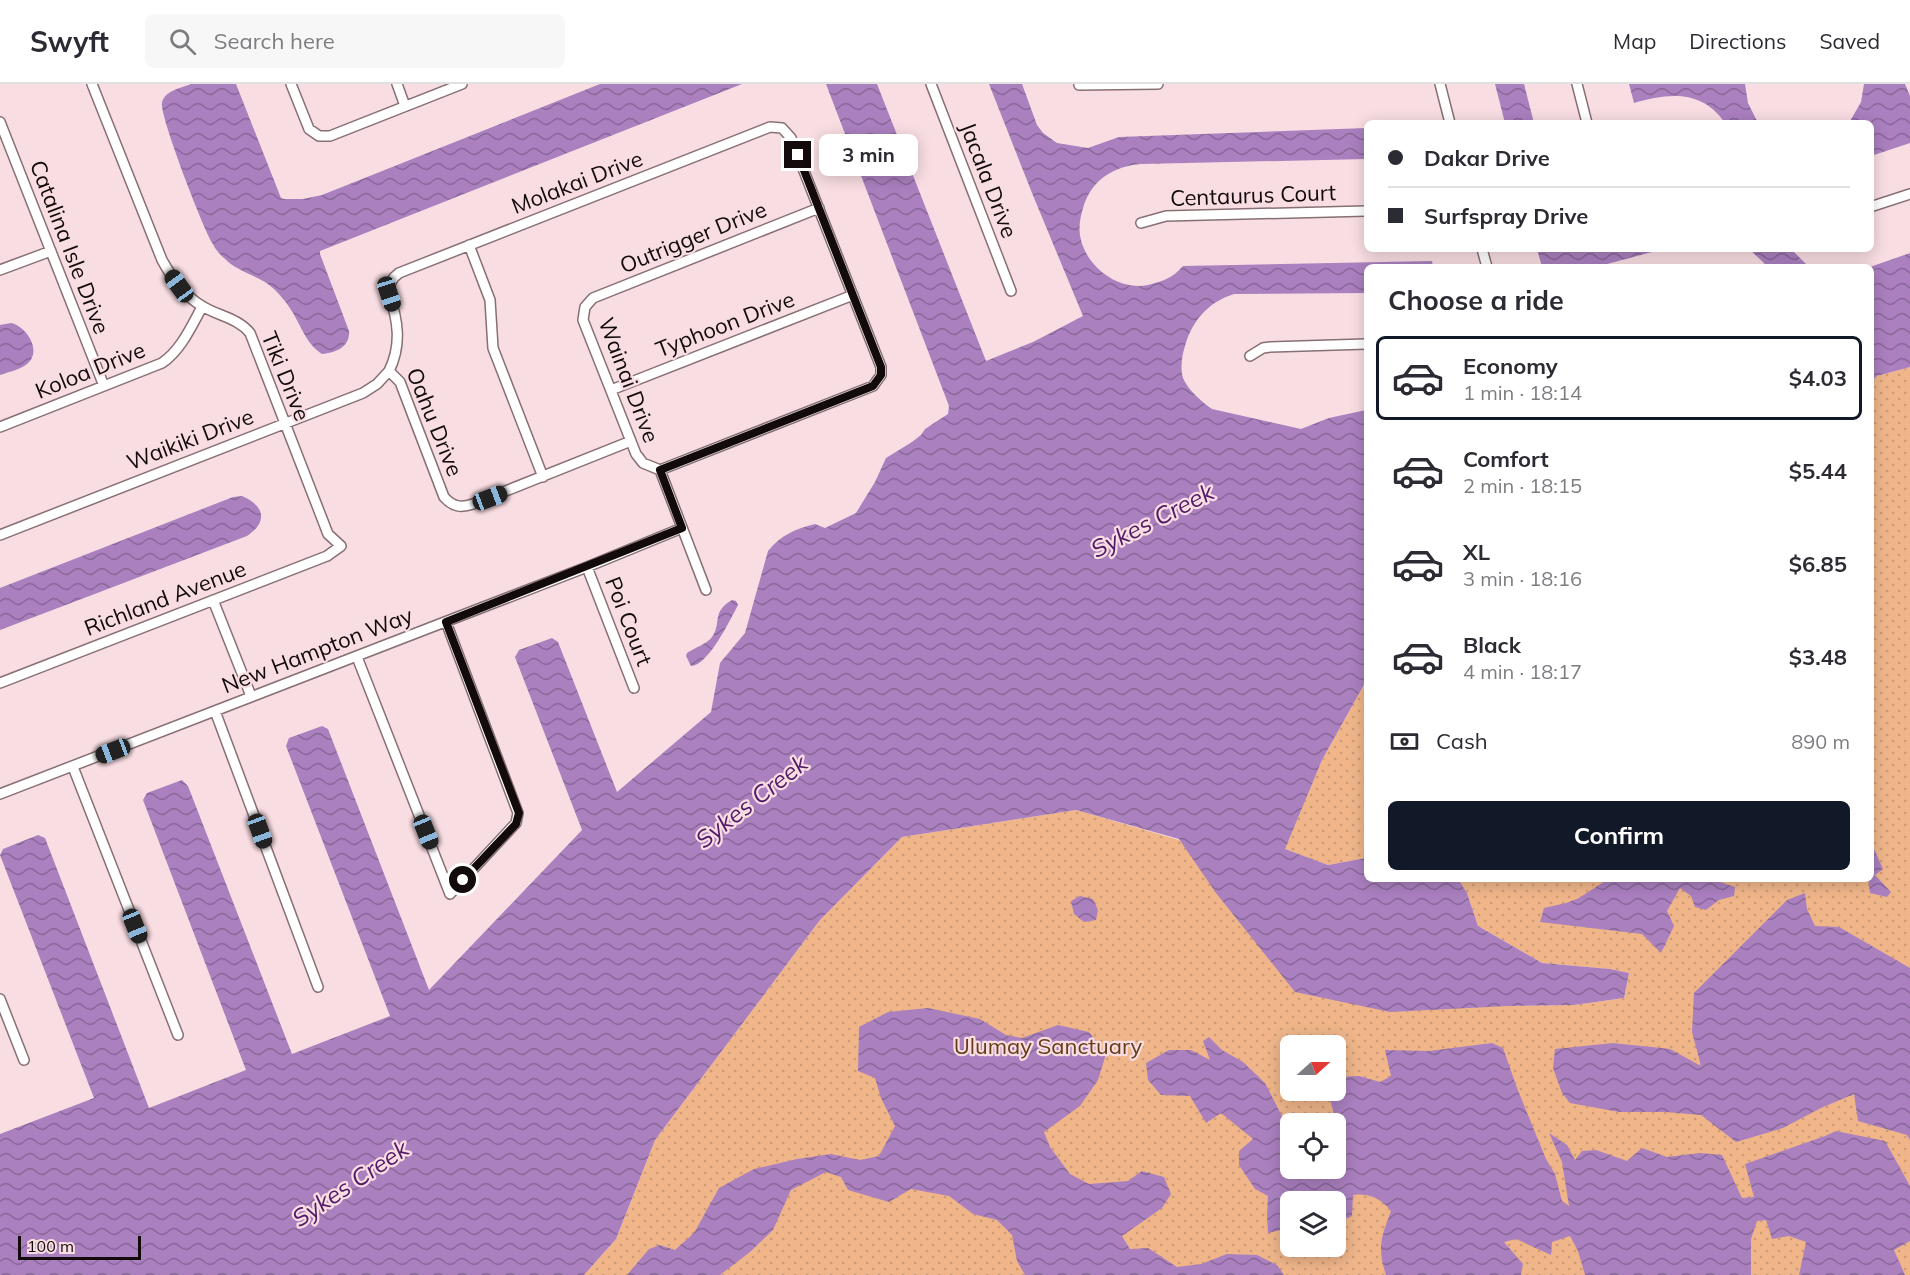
<!DOCTYPE html>
<html lang="en">
<head>
<meta charset="utf-8">
<style>
	body { margin:0; font-family:Mulish,sans-serif; background:#f7f7f7; color:#2b2b33; height:100vh; display:flex; flex-direction:column; font-size:22px; white-space:nowrap }
	* { box-sizing:border-box; margin:0 }
	p { font-size:20px; color:#7c7c81 }
	.icon { flex:none; width:33px; height:33px; fill:none; stroke:currentColor; stroke-width:2; stroke-linecap:round; stroke-linejoin:round }
	.map { position:relative; flex:1; overflow:hidden }
	.side { position:absolute; left:1364px; top:180px; width:510px; height:618px; display:flex; flex-direction:column; background:#fff; border-radius:9px; box-shadow:0 3px 15px #0003 }
	.side>* { flex:none }
	.hud { position:absolute; left:1364px; top:36px; width:510px; height:132px; border-radius:9px; box-shadow:0 3px 15px #0003; display:grid; align-content:center; height:132px; padding:0 24px; background:#fff }
	.needle { width:39px; rotate:69deg }
	.controls { position:absolute; left:1280px; top:951px; display:grid; gap:12px }
	.controls a { display:grid; place-items:center; width:66px; height:66px; border-radius:9px; background:#fff; box-shadow:0 3px 15px #0003; font-size:30px }
	.scale { position:absolute; left:18px; bottom:15px; width:123px; box-sizing:border-box; padding-left:6px; border:3px solid #120a0b; border-top:0; font-size:16px; line-height:21px; white-space:nowrap; color:#120a0b; -webkit-text-stroke:4px #f8dde2; paint-order:stroke }
	.end { position:absolute; width:27px; height:27px; margin:-14px; border:8px solid #120a0b; background:#fff; box-shadow:0 0 0 3px #fff }
	.from { border-radius:50% }
	.bubble { position:absolute; height:42px; border-radius:9px; background:#fff; box-shadow:0 3px 15px #0003; font-size:20px; font-weight:700; line-height:42px; text-align:center }
	.car { position:absolute; width:18px; height:36px; margin:-18px -9px; border-radius:8px; box-shadow:0 0 4px 2px #0007; background:linear-gradient(#222 24%,#8ab4d8 0 40%,#222 0 76%,#8ab4d8 0 86%,#222 0) }
	.hud b { display:flex; align-items:center; gap:21px; height:57px; font-size:22px }
	.hud b+b { border-top:2px solid #e1e1e2 }
	.hud i { width:15px; height:15px; background:#2b2b33 }
	ul { padding:0; list-style:none }
	li { display:flex; align-items:center; gap:18px; height:84px; margin:0 12px 9px; padding:0 12px; border:3px solid transparent; border-radius:9px }
	li div { flex:1 }
	li b { display:block; font-size:22px }
	li em { font-style:normal; font-weight:700 }
	li.on { border-color:#111827 }
	li>.icon { width:54px; height:54px; stroke-width:1.5 }
	h2 { padding:0 24px; font-size:27px; line-height:72px }
	.pay { display:flex; align-items:center; gap:15px; height:66px; padding:0 24px; font-size:22px }
	.pay p { margin-inline-start:auto }
	.button { display:flex; gap:12px; margin-top:auto; padding:12px 24px }
	.button a { flex:1; height:69px; border-radius:9px; background:#111827; color:#fff; font-size:24px; font-weight:700; line-height:69px; text-align:center }
	header { display:flex; align-items:center; gap:36px; box-sizing:border-box; height:84px; padding:0 30px; background:#fff; border-bottom:2px solid #e1e1e2 }
	header strong { font-size:28px }
	nav { display:flex; gap:33px; margin-inline-start:auto; font-size:21px }
	.search { width:420px; height:54px; background:#f7f7f7; display:flex; align-items:center; gap:15px; box-sizing:border-box; padding:0 21px; border-radius:9px; color:#7c7c81; font-size:22px }
	.map>svg:first-child { display:block }
	.park { fill:url(#park-dots); fill-rule:evenodd }
	.water { fill:url(#water-waves) }
	.lines { fill:none; stroke-linecap:round; stroke-linejoin:round }
	.minor-casing { stroke:#877074; stroke-width:12 }
	.minor { stroke:#fff; stroke-width:9 }
	.route { stroke:#120a0b; stroke-width:8 }
	.labels { text-anchor:middle; dominant-baseline:central; stroke-width:4.5; stroke-linejoin:round; paint-order:stroke }
	.street-label { font-size:22px; fill:#120a0b; stroke:#f8dde2 }
	.park-label { font-size:22px; fill:#663b16; stroke:#f8dde2 }
	.water-label { font-size:24px; font-style:italic; fill:#501a66; stroke:#f8dde2 }
</style>
</head>
<body>
<header>
<strong>Swyft</strong>
<div class="search"><svg class="icon" aria-label="search" viewBox="0 0 24 24"><circle cx="10" cy="10" r="6"/><path d="M15 15l6 6"/></svg>Search here</div>
<nav><a>Map</a><a>Directions</a><a>Saved</a></nav>
</header>
<div class="map">
<svg width="1910" height="1191" viewBox="0 0 1910 1191">
	<defs>
		<pattern id="park-dots" width="8" height="8" patternUnits="userSpaceOnUse" patternTransform="scale(1.5)"><rect width="8" height="8" fill="#f0b68a"/><path d="M2 2h.1M6 6h.1" fill="none" stroke="#cd9b76" stroke-width="1.8" stroke-linecap="round"/></pattern>
		<pattern id="water-waves" width="16" height="10" patternUnits="userSpaceOnUse" patternTransform="scale(1.5)"><rect width="16" height="10" fill="#aa80bf"/><path d="M0 5q4-4 8 0t8 0" fill="none" stroke="#896799"/></pattern>
	</defs>
	<rect width="100%" height="100%" fill="#f8dde2"/>
	<path class="park" d="M1910,283V1191H584L616,1155L655,1056L820,836L902,753L1076,726L1179,756L1508,922L1574,921L1624,914L1629,889L1610,885L1542,879L1478,842L1467,809L1458,795H1870L1871,298L1877,292ZM1290,962H1335V1006H1290ZM1290,1040H1335V1084H1290ZM1290,1118H1335V1162H1290Z
		M1366,597V774L1328,781L1284,765L1322,676Z"/>
	<path class="water" d="M191,0H236L281,114L284,115H303L322,111L600,0H742L320,167V170L349,247C350,263 336,269 322,270C306,260 301,241 291,226C287,219 280,211 274,205C260,191 238,189 224,174C220,171 215,165 213,160C204,147 159,30 162,19C164,7 181,4 191,0Z
		M826,0H877L986,277L1033,258L1083,232L1032,109L989,0H1022L1037,41L1043,49L1057,59L1088,64L1119,53L1366,44V75L1141,80C1114,82 1091,96 1083,124C1080,134 1078,145 1081,156C1088,184 1119,207 1148,201C1163,197 1173,194 1183,182L1432,177L1433,183H1366V209L1234,210C1208,218 1192,237 1185,262C1182,271 1180,284 1183,294C1188,306 1202,318 1212,325L1301,345L1329,334L1366,326V597L1322,676L1285,765L1328,781L1366,774V795H1458L1467,809L1478,842L1542,879L1610,885L1629,889L1624,914L1574,921L1508,922L1390,928L1295,908L1216,809L1179,755L1076,726L902,753L820,836L655,1056L616,1155L584,1191H0V1050L94,1014L0,771L3,765L38,751L45,754L149,1024L246,986L143,716L147,709L182,696L188,702L292,970L390,932L286,662L289,654L322,642L328,645L429,906L582,746L515,573L519,566L552,554L558,558L617,708L711,628L720,579L745,549L768,467C781,451 795,445 815,440L825,444L856,429L875,398L886,374L912,358L921,351L925,345L948,330L949,322Z
		M1495,0H1524L1534,39H1505Z
		M1629,0H1745L1748,19L1758,39H1725C1702,5 1668,9 1634,19Z
		M1864,0H1905L1910,12V59L1871,72L1870,39H1849L1861,18Z
		M1537,165H1663L1596,183H1542Z
		M1749,165H1791L1809,183H1765L1764,179Z
		M1910,169V283L1877,292L1871,298L1870,183Z
		M11,239C26,242 43,267 27,280C20,286 8,288 0,291V241Z
		M242,412C265,422 268,438 247,452L0,546V504L233,413Z
		M732,516L736,517L738,521C730,536 708,582 691,582L686,572L687,569C694,564 707,560 712,553C722,539 711,528 732,516Z
		M1874,765L1883,785L1875,791L1891,808L1887,813L1870,809L1868,795H1870L1871,768Z
		M1605,795H1721L1720,798L1735,803L1734,812L1719,816L1706,826L1695,823L1691,812L1680,804L1667,827L1674,842L1661,869L1642,850L1540,838L1544,824L1566,819L1579,814L1605,797Z
		M1805,809L1807,825L1815,842L1839,843L1910,884V1056L1907,1051L1858,1037L1854,1010L1821,1024L1783,1044L1736,1058L1701,1031L1666,1028H1619L1570,1019L1562,1009L1553,984L1555,965L1613,959L1670,965L1701,982L1692,948L1694,909L1787,816Z
		M1080,812L1093,815L1098,826L1096,836L1084,838L1074,830L1071,817Z
		M928,924L980,935L1006,951L1022,954L1058,941L1089,948L1106,970L1098,996L1080,1022L1044,1048L1050,1063L1070,1090L1089,1100L1128,1097L1142,1087L1164,1093L1171,1110L1162,1124L1122,1152L1130,1165L1148,1164L1177,1183L1201,1180L1227,1170L1257,1171L1277,1181L1284,1191H1025L1017,1177L1012,1151L997,1136L973,1130L949,1112L911,1105L889,1118L848,1106L841,1093L826,1088L791,1106L773,1146L750,1168L720,1191H627L649,1165L660,1161L675,1166L694,1149L719,1104L754,1085L797,1075L831,1070L860,1076L879,1072L895,1042L881,1014L875,994L858,987L859,943L888,928Z
		M1209,953L1222,966L1243,978L1265,999L1286,1040L1290,1042V1084H1335V1043L1337,1042L1329,1011L1330,1007L1335,1006V993L1359,992L1380,998L1391,992L1385,966L1429,967L1492,959L1503,964L1517,1004L1546,1075L1555,1090L1562,1117L1569,1122L1562,1078L1549,1049L1567,1061L1575,1076L1582,1067L1596,1066L1627,1077L1642,1064L1667,1073L1700,1069L1722,1071L1742,1114L1754,1113L1745,1080L1825,1052L1836,1047L1885,1057L1910,1102V1157L1894,1166L1905,1191H1799L1806,1158L1789,1152L1772,1155L1766,1136L1757,1137L1751,1155V1191H1585L1578,1167L1570,1152L1552,1158L1551,1171L1516,1155L1504,1158L1523,1180L1521,1191H1386C1377,1163 1381,1154 1391,1127C1381,1114 1368,1109 1353,1111L1352,1132L1335,1140V1118H1290V1144L1268,1149L1267,1131L1268,1112L1255,1105L1239,1081V1067L1253,1055L1221,1029L1206,1039L1190,1012L1161,1011L1148,996L1146,979L1169,966H1191L1210,976L1203,957Z"/>
	<g class="lines">
		<defs>
			<path id="minor" d="M291,0L309,45L319,52H330L462,0
				M397,0L405,22
				M931,0L1011,207
				M1440,0L1450,39
				M1577,0L1587,39
				M1079,1L1158,0
				M0,38L104,302
				M1870,123L1910,110
				M1141,139L1166,132L1366,127
				M469,161L490,216L493,264L543,393
				M1482,165L1487,183
				M0,186L51,167
				M1250,272L1263,264L1270,263L1366,260
				M611,306L853,211
				M0,343L162,279C181,266 191,243 202,223
				M631,357L473,420C461,424 453,423 444,413L400,298L389,287C402,261 398,236 389,210C388,201 392,194 399,189L770,43L782,44L791,54L881,283V291L873,302L660,386
				M0,451L363,309L377,300L389,287
				M587,483L634,604
				M706,506L660,386L643,379L636,370L583,236L585,223L593,214L819,124
				M213,516L251,612
				M357,573L450,810L516,739L518,729L446,538
				M0,599L327,472L341,462L328,450L250,249C238,234 218,232 202,222C184,212 172,194 162,176L92,0
				M215,627L318,903
				M73,683L178,951
				M0,710L587,483L682,444
				M0,915L24,976"/>
		</defs>
		<use href="#minor" class="minor-casing"/>
		<use href="#minor" class="minor"/>
	</g>
	<g class="lines">
		<path class="route" d="M463,796L516,740L519,729L446,538L682,444L660,386L873,302L881,291V283L798,71"/>
	</g>
	<g class="labels">
		<g class="street-label">
			<text transform="translate(989 96) rotate(69)">Jacala Drive</text>
			<text transform="translate(577 98) rotate(-21)">Molakai Drive</text>
			<text transform="translate(1253 111) rotate(-2)">Centaurus Court</text>
			<text transform="translate(693 153) rotate(-22)">Outrigger Drive</text>
			<text transform="translate(70 163) rotate(69)">Catalina Isle Drive</text>
			<text transform="translate(725 240) rotate(-21)">Typhoon Drive</text>
			<text transform="translate(90 286) rotate(-22)">Koloa Drive</text>
			<text transform="translate(286 292) rotate(68)">Tiki Drive</text>
			<text transform="translate(629 296) rotate(69)">Wainai Drive</text>
			<text transform="translate(435 338) rotate(68)">Oahu Drive</text>
			<text transform="translate(190 355) rotate(-21)">Waikiki Drive</text>
			<text transform="translate(165 514) rotate(-21)">Richland Avenue</text>
			<text transform="translate(629 537) rotate(69)">Poi Court</text>
			<text transform="translate(317 566) rotate(-21)">New Hampton Way</text>
		</g>
		<g class="park-label">
			<text x="1048" y="962">Ulumay Sanctuary</text>
		</g>
		<g class="water-label">
			<text transform="translate(1152 436) rotate(-27)">Sykes Creek</text>
			<text transform="translate(751 717) rotate(-38)">Sykes Creek</text>
			<text transform="translate(350 1099) rotate(-34)">Sykes Creek</text>
		</g>
	</g>
</svg>
<div class="controls">
<a><svg class="needle" viewBox="-14 -14 28 28"><path d="M0-13l5 13h-10z" fill="#e53935"/><path d="M0 13l5-13h-10z" fill="#7c7c81"/></svg></a>
<a><svg class="icon" aria-label="locate" viewBox="0 0 24 24"><circle cx="12" cy="12" r="6"/><path d="M12 2v4M12 18v4M2 12h4M18 12h4"/></svg></a>
<a><svg class="icon" aria-label="layers" viewBox="0 0 24 24"><path d="M12 4l9 5-9 5-9-5zM3 14l9 5 9-5"/></svg></a>
</div>
<div class="scale">100 m</div>
<i class="end from" style="left:463px;top:796px"></i>
<i class="end" style="left:798px;top:71px"></i>
<div class="bubble" style="left:819px;top:50px;width:99px">3 min</div>
<i class="car" style="left:179px;top:202px;rotate:324deg"></i>
<i class="car" style="left:389px;top:210px;rotate:162deg"></i>
<i class="car" style="left:490px;top:414px;rotate:69deg"></i>
<i class="car" style="left:113px;top:667px;rotate:249deg"></i>
<i class="car" style="left:260px;top:747px;rotate:160deg"></i>
<i class="car" style="left:426px;top:748px;rotate:158deg"></i>
<i class="car" style="left:135px;top:842px;rotate:158deg"></i>
<div class="hud">
<b><i class="from"></i>Dakar Drive</b>
<b><i></i>Surfspray Drive</b>
</div>
<section class="side">
<h2>Choose a ride</h2>
<ul>
<li class="on"><svg class="icon" aria-label="car" viewBox="0 0 24 24"><path d="M5 17H2v-5l4-1 3-4h7l3 4 3 1v5h-3M9 17h6M6 11h13"/><circle cx="7" cy="17" r="2"/><circle cx="17" cy="17" r="2"/></svg><div><b>Economy</b><p>1 min · 18:14</p></div><em>$4.03</em></li>
<li><svg class="icon" aria-label="car" viewBox="0 0 24 24"><path d="M5 17H2v-5l4-1 3-4h7l3 4 3 1v5h-3M9 17h6M6 11h13"/><circle cx="7" cy="17" r="2"/><circle cx="17" cy="17" r="2"/></svg><div><b>Comfort</b><p>2 min · 18:15</p></div><em>$5.44</em></li>
<li><svg class="icon" aria-label="car" viewBox="0 0 24 24"><path d="M5 17H2v-5l4-1 3-4h7l3 4 3 1v5h-3M9 17h6M6 11h13"/><circle cx="7" cy="17" r="2"/><circle cx="17" cy="17" r="2"/></svg><div><b>XL</b><p>3 min · 18:16</p></div><em>$6.85</em></li>
<li><svg class="icon" aria-label="car" viewBox="0 0 24 24"><path d="M5 17H2v-5l4-1 3-4h7l3 4 3 1v5h-3M9 17h6M6 11h13"/><circle cx="7" cy="17" r="2"/><circle cx="17" cy="17" r="2"/></svg><div><b>Black</b><p>4 min · 18:17</p></div><em>$3.48</em></li>
</ul>
<div class="pay"><svg class="icon" aria-label="cash" viewBox="0 0 24 24"><path d="M3 7h18v10H3z"/><circle cx="12" cy="12" r="2"/></svg>Cash<p>890 m</p></div>
<div class="button"><a>Confirm</a></div>
</section>
</div>
</body>
</html>
